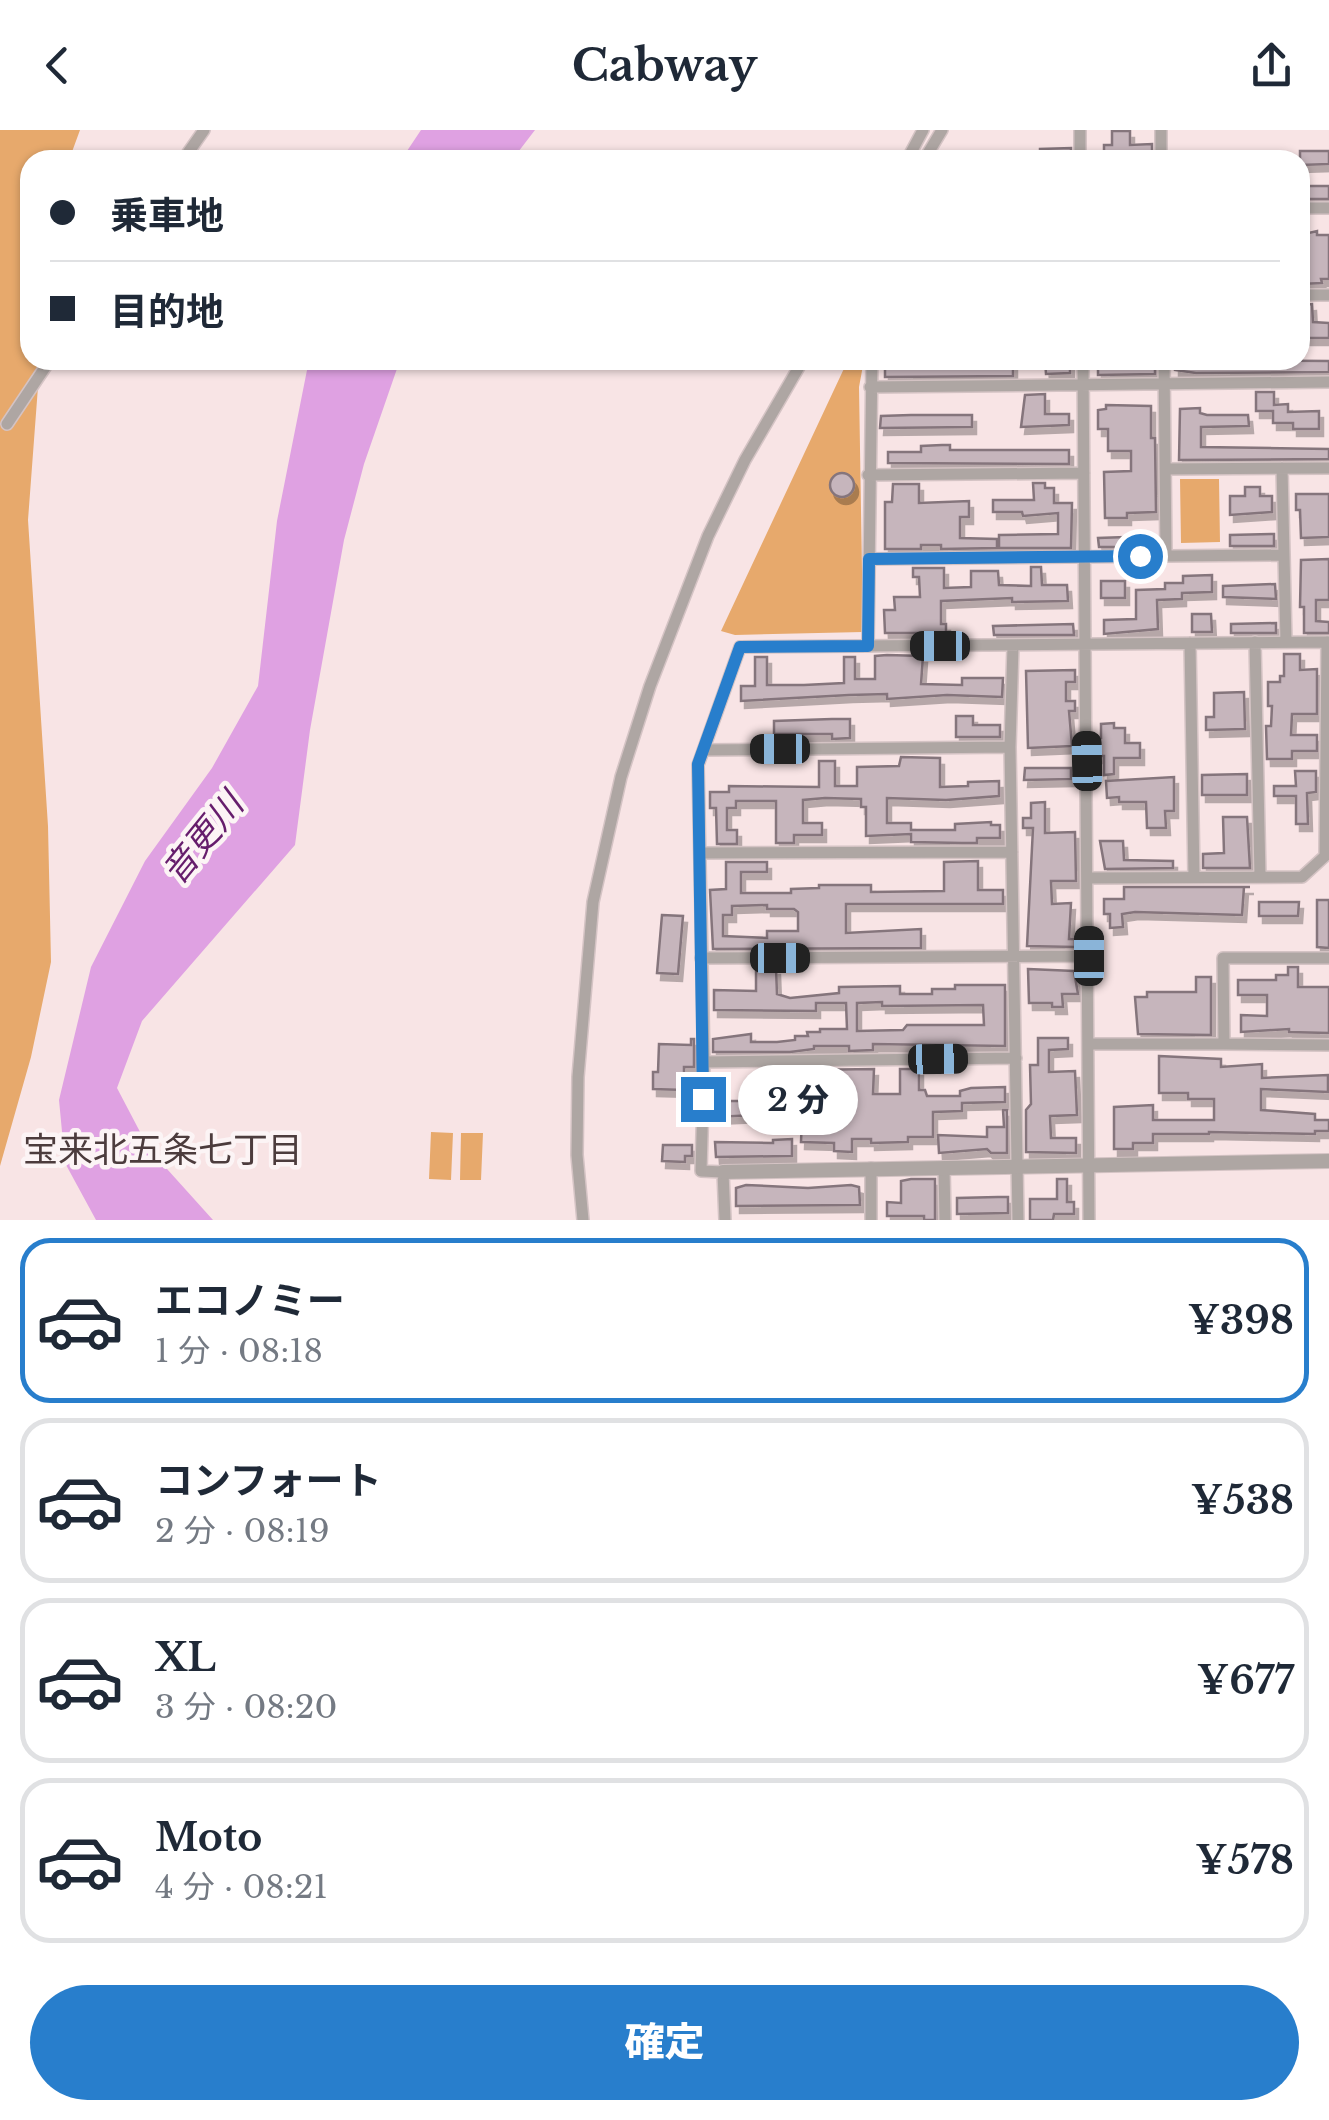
<!DOCTYPE html>
<html lang="ja">
<head>
<meta charset="utf-8">
<style>
	body { margin:0; font-family:"Libre Baskerville","Noto Sans JP",serif; background:#f6f6f7; color:#1f2937; height:100vh; display:flex; flex-direction:column; font-size:38px; white-space:nowrap }
	* { box-sizing:border-box; margin:0 }
	p { font-size:32px; color:#747a83 }
	.icon { flex:none; width:55px; height:55px; fill:none; stroke:currentColor; stroke-width:2; stroke-linecap:round; stroke-linejoin:round }
	.map { position:relative; height:1090px; overflow:hidden }
	.details { display:flex; flex-direction:column; background:#fff; flex:1 }
	.details>* { flex:none }
	.banner { position:absolute; left:20px; top:20px; width:1290px; height:220px; border-radius:30px; box-shadow:0 2px 8px #0004; display:grid; align-content:center; height:220px; padding:0 30px; background:#fff }
	.end { position:absolute; width:45px; height:45px; margin:-22px; border:12px solid #287ecc; background:#fff; box-shadow:0 0 0 5px #fff }
	.from { border-radius:50% }
	.bubble { position:absolute; height:70px; border-radius:35px; background:#fff; box-shadow:0 2px 8px #0004; font-size:32px; font-weight:800; line-height:70px; text-align:center }
	.car { position:absolute; width:30px; height:60px; margin:-30px -15px; border-radius:12px; box-shadow:0 0 8px 2px #0007; background:linear-gradient(#222 24%,#8ab4d8 0 40%,#222 0 76%,#8ab4d8 0 86%,#222 0) }
	.banner b { display:flex; align-items:center; gap:35px; height:95px; font-size:38px }
	.banner b+b { border-top:2px solid #e0e1e3 }
	.banner i { width:25px; height:25px; background:#1f2937 }
	ul { padding:18px 0 0; list-style:none }
	li { display:flex; align-items:center; gap:30px; height:165px; margin:0 20px 15px; padding:0 10px; border:5px solid #e0e1e3; border-radius:30px }
	li div { flex:1 }
	li b { display:block; font-size:38px }
	li em { font-style:normal; font-weight:800 }
	li.active { border-color:#287ecc }
	li>.icon { width:90px; height:90px; stroke-width:1.5 }
	.action { display:flex; gap:20px; margin-top:auto; padding:20px 30px }
	.action a { flex:1; height:115px; border-radius:60px; background:#287ecc; color:#fff; font-size:40px; font-weight:800; line-height:115px; text-align:center }
	header { display:flex; justify-content:space-between; align-items:center; height:130px; padding:0 30px; background:#fff; font-size:45px; font-weight:800 }
	.map>svg:first-child { display:block }
	.green { fill:#e7a96c }
	.water { fill:#dfa1e2 }
	.building { fill:#c6b5bc; stroke:#85757c; stroke-width:2.5; fill-rule:evenodd; filter:url(#shadow) }
	.lines { fill:none; stroke-linecap:round; stroke-linejoin:round }
	.minor-casing { stroke:#d4c3c4; stroke-width:14 }
	.tertiary-casing { stroke:#d4c3c4; stroke-width:16 }
	.minor { stroke:#aea6a3; stroke-width:11 }
	.tertiary { stroke:#aea6a3; stroke-width:14 }
	.route { stroke:#287ecc; stroke-width:12 }
	.labels { text-anchor:middle; dominant-baseline:central; stroke-width:9; stroke-linejoin:round; paint-order:stroke }
	.water-label { font-size:35px; font-style:italic; fill:#661d6c; stroke:#fcf4f5 }
	.neighbourhood-label { font-size:35px; fill:#4c3c3d; stroke:#fcf4f5 }
</style>
</head>
<body>
<header><svg class="icon" aria-label="back" viewBox="0 0 24 24"><path d="M15 5l-7 7 7 7"/></svg>Cabway<svg class="icon" aria-label="share" viewBox="0 0 24 24"><path d="M12 15V3M7 8l5-5 5 5M5 13v7h14v-7"/></svg></header>
<div class="map">
<svg width="1329" height="1090" viewBox="0 0 1329 1090">
	<defs>
		<filter id="shadow"><feDropShadow dx="4" dy="7" stdDeviation="0" flood-color="#0004"/></filter>
	</defs>
	<rect width="100%" height="100%" fill="#f8e4e5"/>
	<path class="green" d="M0,0H80L69,30H30V230H40L28,390L48,696L51,832L31,927L0,1036Z
		M848,230H864L859,257L863,502L735,505L721,501Z
		M1180,349H1219L1220,412L1181,413Z
		M431,1002L453,1003L451,1050L429,1049Z
		M461,1003H483L481,1050H460Z"/>
	<path class="water" d="M421,0H535L512,30H401Z
		M309,230H400L364,334L344,410L310,600L295,715L142,891L117,958L149,1019L213,1090H96L65,1033L59,970L91,837L145,731L212,638L258,556L277,391Z"/>
	<path class="building" d="M1112,1H1130V15L1152,14V30L1104,29V15H1112Z
		M1071,18V30H1040V19Z
		M1300,21H1329V34L1300,35Z
		M1300,56H1329V69H1300Z
		M1317,101V105H1329V149H1321L1322,153L1300,154V105Z
		M1312,174L1313,192L1329,193V208H1300L1301,175Z
		M885,230H902V234L1013,231V246L885,247Z
		M1045,230H1070V243L1046,244Z
		M1098,230L1155,232V244L1098,245Z
		M1175,230L1329,231V242L1196,243L1175,240Z
		M1256,262H1274V275L1288,274V282L1319,281V299H1293V293H1273V281H1256Z
		M1045,264V284H1069V295L1021,297L1025,265Z
		M1106,275L1151,276V308H1155L1156,382L1127,383V388H1105L1104,342L1131,341V321H1108V299H1098V280L1106,279Z
		M1200,278V283L1207,285H1248L1249,296L1201,297V317L1329,319V329L1179,330L1180,279Z
		M911,285H972V297L880,298L881,286Z
		M942,315H950V320H1069V334L888,333V322H921V316Z
		M830 355a12 12 0 1 1 24 0a12 12 0 1 1-24 0Z
		M1033,353H1045V358H1054V373H1072L1071,418H999V405L1058,404V383L1023,386L1022,382H993V370H1034Z
		M893,354H919V373L969,371V387H960V408L997,409V418L941,419V415H921V419H885V372H892Z
		M1245,357H1260V366H1272V382L1230,385V366H1245Z
		M1296,364H1329V407L1301,408L1300,380H1296Z
		M1271,404H1274V416H1230V405Z
		M1155,406V417H1099L1098,408Z
		M1329,429V470H1316V491L1329,492V503H1304V477H1300L1301,430Z
		M1031,437H1041L1042,455H1067L1068,471L1012,472V468L941,471V494H946V503H885L884,480H895L894,467H920L919,447H913V438H944V458L971,457V441H998L999,455L1031,456Z
		M1212,445V462L1182,463V469L1157,470L1158,499L1104,504V490L1136,489V460L1165,459V453H1183V446Z
		M1101,451H1125V468H1101Z
		M1275,454L1276,469L1223,467V456Z
		M1192,484H1211L1212,502H1192Z
		M1276,493V503H1231V494Z
		M1073,494L1074,505H994L993,496Z
		M1284,524H1300V540L1317,539V584H1292L1291,605H1317V621H1292V629H1267L1266,596H1271L1272,576H1268V552H1280V546H1284Z
		M887,525L923,526L921,554L962,555V548H1003L1002,567L947,565L887,569V564L849,565L741,571V556H755V527H767V555H804L844,553V527H855V549H875V526Z
		M1075,540V552H1066V571H1075V581H1069L1072,616L1028,618L1026,541Z
		M1244,562L1245,599L1206,600V587H1214V563Z
		M956,586H973V595H1000V607H956Z
		M832,589H850V608L832,609V604H774V591Z
		M1114,593V598H1125V613H1140V628H1114V644L1104,645V626H1099L1098,609L1101,608V594Z
		M901,627L940,628V657L968,656V652L999,651V666L946,670L887,668V693H911V700H955V694L991,692V695H1000V708H977V713H962L911,712V704L866,706V677H861V669L825,668L803,670V693H822V705H794V713H776V671H736V678H727V700H737V714H717L716,678H710V662H729V656L819,657V631H835V656H857V637L899,636Z
		M1071,638V649L1024,650L1025,638Z
		M1295,641H1316V662L1307,663L1308,694H1296V666H1274V656H1296Z
		M1247,644V665H1202V645Z
		M1174,647V681H1165L1166,698H1147L1146,672H1119V667L1107,668L1106,651Z
		M1045,672V703L1075,702L1076,751H1051L1052,774L1071,773L1069,809H1075V817L1027,816L1033,698H1023V688H1031V673Z
		M1223,687H1247L1250,738H1203V724L1224,723Z
		M1100,711H1123L1124,730L1173,731V738L1105,739Z
		M978,731V760H1003V774H846V803L921,799V818L713,819L710,760L726,759V732H767V742H741V763H791V759L819,758V755H871V762L944,761V732ZM767,775V779H794L798,782V801H767V808L723,806V785H732V776Z
		M1124,757H1250H1244L1242,785L1135,782L1122,784L1123,797L1110,798V784H1104V769H1124Z
		M1317,770H1329V818L1317,817Z
		M1259,772H1299L1298,786H1259Z
		M662,785L683,786L678,844L657,843Z
		M1288,837H1298V857H1329V903L1289,902V899L1241,902V885L1267,886V865H1238V850H1276V845H1288Z
		M756,838H776L777,864L790,868L839,863V857L900,856V864H932V859H955V855H1005V916L873,914V920L849,921V916H814V919L790,922H713V909L751,904V912H777L795,910V906H808L807,902H820V899H847L846,873H816V881L714,880V860L756,861ZM882,872V876L983,875L984,895H907L903,900L857,901V873Z
		M1028,839L1074,841L1078,864H1062L1063,877H1052V873H1029Z
		M1196,847H1211V905L1138,904L1135,867H1147V862H1196Z
		M1038,908H1068V919L1049,920V942L1075,941L1077,985L1050,986L1051,1008H1076V1023L1026,1022V980L1031,974L1030,935H1038Z
		M691,909H694V937H684V960L653,959V942H658L659,914L691,915Z
		M1159,926L1221,929V937L1262,934V948L1328,945V962L1261,959V980L1315,984V990H1329V1001H1315V1004L1209,1002V1004H1153V1013H1133V1019H1114V977L1153,975V990H1214V969H1188V963H1159Z
		M874,939L873,964H900V939H919V960H925L927,966H960V961L971,958L1005,957V972L962,973V981L933,982V1007H908V1012L871,1013V1009H852V1022L834,1021V1013L801,1012L802,987H795V979L775,980V970L803,966V940Z
		M714,971H756V985L715,987Z
		M1003,980H1007V1023H991L987,1019L939,1023L938,1005L987,1007V997H1004Z
		M792,1009V1026L716,1027L715,1012L773,1013V1010Z
		M663,1015H692V1026H685V1032L662,1031Z
		M911,1049H935V1090H924V1086H887V1072L901,1073V1051Z
		M1057,1049H1067V1072H1074V1084H1054L1053,1090H1030V1069H1057Z
		M746,1055L808,1058L851,1055L859,1057L860,1075L736,1076V1058Z
		M998,1067H1008V1083L957,1084V1068Z"/>
	<g class="lines">
		<defs>
			<path id="minor" d="M1161,0V30
				M183,30L204,0
				M907,30L923,0
				M924,30L942,0
				M1080,30V0
				M1300,78H1329
				M1300,165H1329
				M1083,230L1089,1090
				M1164,230L1166,426
				M870,257L1329,252
				M7,294L50,230
				M1282,338L1286,512
				M1165,339L1329,338
				M868,345L1084,343
				M869,429L1284,425
				M1255,512L1260,746
				M1190,513L1194,747
				M868,516L872,230
				M1013,516L1010,617L1018,1090
				M704,620L1010,617
				M701,723L1012,722
				M1088,748L1302,747L1325,726L1327,512
				M701,828L1089,826
				M1329,828H1223L1224,914L1329,915
				M1089,914H1224
				M704,932L1016,928
				M944,1037L945,1090
				M871,1038V1090
				M583,1090L577,1025L578,947L593,772L621,647L650,556L708,406L745,330L803,230
				M725,1090L723,1042L701,1041L704,932L698,635L740,517L1329,512"/>
			<path id="tertiary" d="M723,1042L1329,1031"/>
		</defs>
		<use href="#minor" class="minor-casing"/>
		<use href="#tertiary" class="tertiary-casing"/>
		<use href="#minor" class="minor"/>
		<use href="#tertiary" class="tertiary"/>
	</g>
	<g class="lines">
		<path class="route" d="M703,969L698,634L740,517L868,516L869,429L1140,426"/>
	</g>
	<g class="labels">
		<g class="water-label">
			<text transform="translate(202 708) rotate(-51)">音更川</text>
		</g>
		<g class="neighbourhood-label">
			<text x="163" y="1019">宝来北五条七丁目</text>
		</g>
	</g>
</svg>
<i class="end from" style="left:1140px;top:426px"></i>
<i class="end" style="left:703px;top:969px"></i>
<div class="bubble" style="left:738px;top:935px;width:120px">2 分</div>
<i class="car" style="left:940px;top:516px;rotate:270deg"></i>
<i class="car" style="left:780px;top:619px;rotate:270deg"></i>
<i class="car" style="left:1087px;top:631px;rotate:359deg"></i>
<i class="car" style="left:1089px;top:826px;rotate:0deg"></i>
<i class="car" style="left:780px;top:828px;rotate:90deg"></i>
<i class="car" style="left:938px;top:929px;rotate:89deg"></i>
<div class="banner">
<b><i class="from"></i>乗車地</b>
<b><i></i>目的地</b>
</div>
</div>
<section class="details">
<ul>
<li class="active"><svg class="icon" aria-label="car" viewBox="0 0 24 24"><path d="M5 17H2v-5l4-1 3-4h7l3 4 3 1v5h-3M9 17h6M6 11h13"/><circle cx="7" cy="17" r="2"/><circle cx="17" cy="17" r="2"/></svg><div><b>エコノミー</b><p>1 分 · 08:18</p></div><em>¥398</em></li>
<li><svg class="icon" aria-label="car" viewBox="0 0 24 24"><path d="M5 17H2v-5l4-1 3-4h7l3 4 3 1v5h-3M9 17h6M6 11h13"/><circle cx="7" cy="17" r="2"/><circle cx="17" cy="17" r="2"/></svg><div><b>コンフォート</b><p>2 分 · 08:19</p></div><em>¥538</em></li>
<li><svg class="icon" aria-label="car" viewBox="0 0 24 24"><path d="M5 17H2v-5l4-1 3-4h7l3 4 3 1v5h-3M9 17h6M6 11h13"/><circle cx="7" cy="17" r="2"/><circle cx="17" cy="17" r="2"/></svg><div><b>XL</b><p>3 分 · 08:20</p></div><em>¥677</em></li>
<li><svg class="icon" aria-label="car" viewBox="0 0 24 24"><path d="M5 17H2v-5l4-1 3-4h7l3 4 3 1v5h-3M9 17h6M6 11h13"/><circle cx="7" cy="17" r="2"/><circle cx="17" cy="17" r="2"/></svg><div><b>Moto</b><p>4 分 · 08:21</p></div><em>¥578</em></li>
</ul>
<div class="action"><a>確定</a></div>
</section>
</body>
</html>
